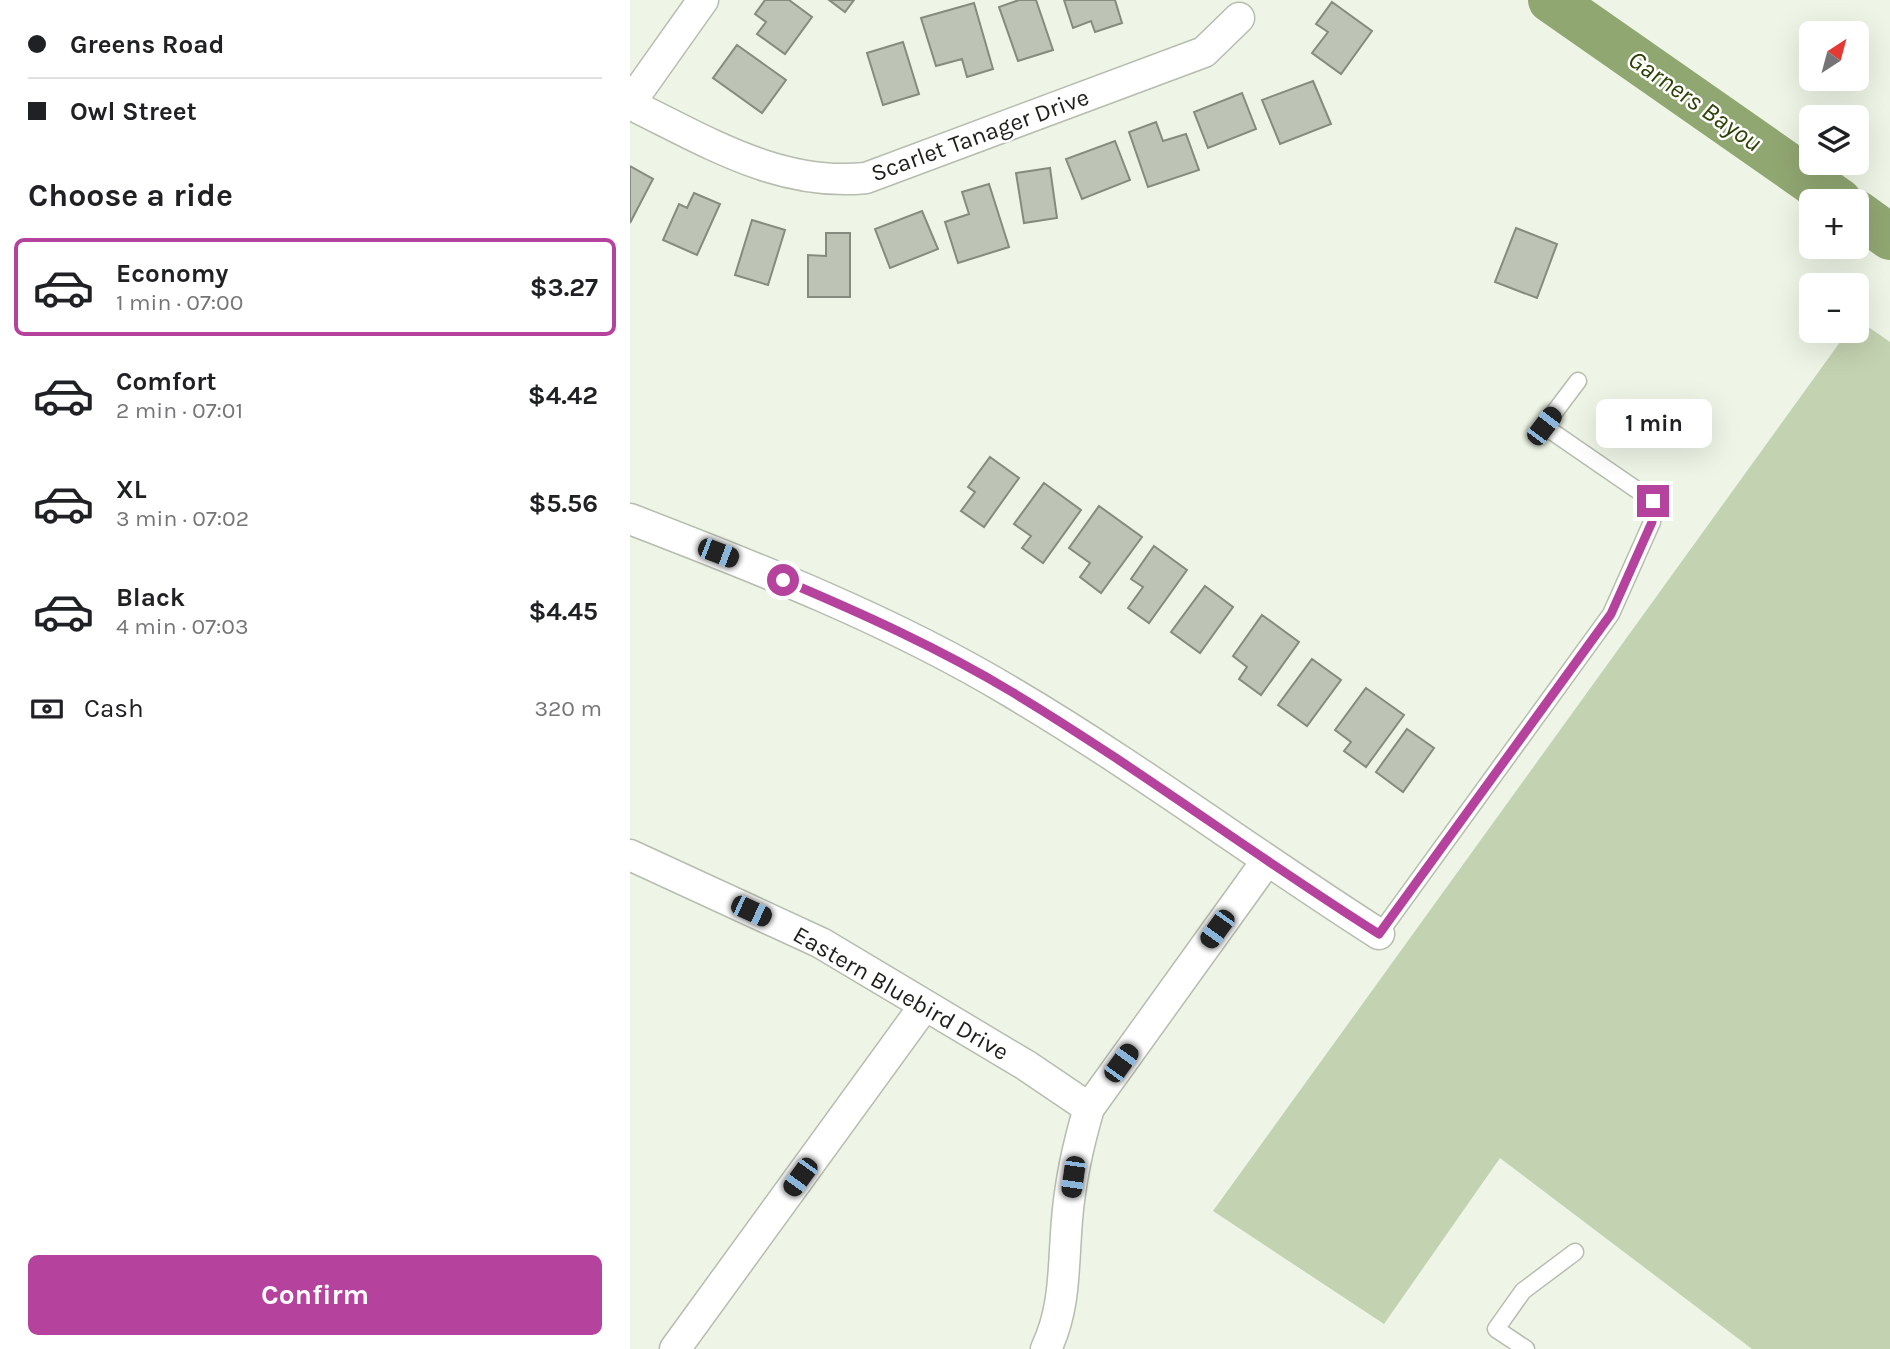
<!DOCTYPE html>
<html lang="en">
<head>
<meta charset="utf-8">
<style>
	body { margin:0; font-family:Karla,sans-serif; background:#f2f2f2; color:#202124; height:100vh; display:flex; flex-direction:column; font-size:26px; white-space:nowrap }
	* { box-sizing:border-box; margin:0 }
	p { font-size:23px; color:#757577 }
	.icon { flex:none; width:38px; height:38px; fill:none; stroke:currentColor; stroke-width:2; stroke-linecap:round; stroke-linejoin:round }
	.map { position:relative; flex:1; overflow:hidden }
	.sheet { display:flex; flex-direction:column; background:#fff; width:630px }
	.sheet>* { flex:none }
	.banner { display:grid; align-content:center; height:154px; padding:0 28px; background:#fff }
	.needle { width:46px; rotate:36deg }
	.fabs { position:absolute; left:1169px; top:21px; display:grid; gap:14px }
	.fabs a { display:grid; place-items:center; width:70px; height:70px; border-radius:10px; background:#fff; box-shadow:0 7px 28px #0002; font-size:35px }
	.end { position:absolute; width:32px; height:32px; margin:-16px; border:9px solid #b5439e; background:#fff; box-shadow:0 0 0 4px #fff }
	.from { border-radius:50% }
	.bubble { position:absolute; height:49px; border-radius:10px; background:#fff; box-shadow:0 7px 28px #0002; font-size:23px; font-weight:700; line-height:49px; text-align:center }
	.car { position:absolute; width:21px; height:42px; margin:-21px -10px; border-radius:9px; box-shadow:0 0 5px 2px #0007; background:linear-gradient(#222 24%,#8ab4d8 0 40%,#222 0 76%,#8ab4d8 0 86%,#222 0) }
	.banner b { display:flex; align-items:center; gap:24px; height:66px; font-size:26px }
	.banner b+b { border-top:2px solid #e0e0e0 }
	.banner i { width:18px; height:18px; background:#202124 }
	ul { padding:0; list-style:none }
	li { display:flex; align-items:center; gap:21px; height:98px; margin:0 14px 10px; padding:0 14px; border:4px solid transparent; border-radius:10px }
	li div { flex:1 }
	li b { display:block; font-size:26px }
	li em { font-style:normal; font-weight:700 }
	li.current { border-color:#b5439e }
	li>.icon { width:63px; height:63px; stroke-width:1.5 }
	h2 { padding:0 28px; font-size:32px; line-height:84px }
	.pay { display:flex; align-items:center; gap:18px; height:77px; padding:0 28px; font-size:26px }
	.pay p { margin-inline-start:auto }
	.button { display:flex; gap:14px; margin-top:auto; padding:14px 28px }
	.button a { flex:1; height:80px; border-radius:10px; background:#b5439e; color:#fff; font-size:28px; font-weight:700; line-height:80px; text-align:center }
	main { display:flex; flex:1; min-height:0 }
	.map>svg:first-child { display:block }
	.green { fill:#c3d2b0 }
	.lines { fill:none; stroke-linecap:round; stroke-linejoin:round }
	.river { stroke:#91a772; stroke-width:46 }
	.building { fill:#bdc4b5; stroke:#858b7e; stroke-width:2 }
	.lane-casing { stroke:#b6bcae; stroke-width:19 }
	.street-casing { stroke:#b6bcae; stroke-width:33 }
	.lane { stroke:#fff; stroke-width:16 }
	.street { stroke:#fff; stroke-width:30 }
	.route { stroke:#b5439e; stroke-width:9 }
	.labels { text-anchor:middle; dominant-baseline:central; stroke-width:5; stroke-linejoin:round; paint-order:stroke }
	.street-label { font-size:24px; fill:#1d201a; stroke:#fff }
	.water-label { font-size:26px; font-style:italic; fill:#2f4206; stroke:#fff }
</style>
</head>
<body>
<main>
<section class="sheet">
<div class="banner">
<b><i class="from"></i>Greens Road</b>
<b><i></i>Owl Street</b>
</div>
<h2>Choose a ride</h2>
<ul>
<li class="current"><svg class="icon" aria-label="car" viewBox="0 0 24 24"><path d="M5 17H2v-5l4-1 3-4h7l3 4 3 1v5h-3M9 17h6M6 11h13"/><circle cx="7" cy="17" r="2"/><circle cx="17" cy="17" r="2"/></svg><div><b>Economy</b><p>1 min · 07:00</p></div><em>$3.27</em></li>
<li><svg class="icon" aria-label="car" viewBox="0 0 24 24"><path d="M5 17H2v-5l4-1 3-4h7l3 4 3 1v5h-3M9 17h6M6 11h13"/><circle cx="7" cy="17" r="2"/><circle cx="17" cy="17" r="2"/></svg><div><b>Comfort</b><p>2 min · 07:01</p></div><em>$4.42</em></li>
<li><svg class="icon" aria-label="car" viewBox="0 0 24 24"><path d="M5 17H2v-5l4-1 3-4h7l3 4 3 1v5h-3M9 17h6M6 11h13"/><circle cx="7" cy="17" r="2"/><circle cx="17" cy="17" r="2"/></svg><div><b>XL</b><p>3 min · 07:02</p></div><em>$5.56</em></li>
<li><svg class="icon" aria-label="car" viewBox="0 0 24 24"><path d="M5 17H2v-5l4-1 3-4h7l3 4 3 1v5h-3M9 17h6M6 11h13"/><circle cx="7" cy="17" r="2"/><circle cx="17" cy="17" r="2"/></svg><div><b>Black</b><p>4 min · 07:03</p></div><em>$4.45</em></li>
</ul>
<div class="pay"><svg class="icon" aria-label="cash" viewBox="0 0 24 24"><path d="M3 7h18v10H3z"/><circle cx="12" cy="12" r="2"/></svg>Cash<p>320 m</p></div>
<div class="button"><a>Confirm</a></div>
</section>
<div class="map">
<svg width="1260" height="1349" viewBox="0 0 1260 1349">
	<rect width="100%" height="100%" fill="#eef5e6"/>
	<path class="green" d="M1227,319L1260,342V1349H1122L870,1158L754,1324L583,1211L1218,331H1227Z"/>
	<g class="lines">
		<path class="river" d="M921,0L1209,201
			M1227,213L1260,237"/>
	</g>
	<path class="building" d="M135,0H159L182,17L155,54L127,34L136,22L125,14Z
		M199,0H224L215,12Z
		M389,0H406L423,50L388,61L369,7Z
		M434,0H485L492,23L465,32L461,21L443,28Z
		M702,2L742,31L711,74L682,53L698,32L686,24Z
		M344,3L363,69L337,77L332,59L306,66L291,18Z
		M273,42L289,94L253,105L237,53Z
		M107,45L156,80L132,113L83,78Z
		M683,81L701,124L650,144L632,100Z
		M612,93L626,129L578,148L564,112Z
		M526,122L533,141L556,134L569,170L518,187L499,132Z
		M485,141L500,180L452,199L436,159Z
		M0,166L23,179L0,223Z
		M420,168L427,218L394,223L386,173Z
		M359,184L379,247L328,263L315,222L339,214L332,192Z
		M64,193L90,204L67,255L33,240L49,204L57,208Z
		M292,211L308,249L260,268L245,229Z
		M122,220L155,230L138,285L105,275Z
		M886,228L927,244L907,298L865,282Z
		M196,233H220V297H178V255L196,256Z
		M360,457L389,478L354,527L331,511L345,492L338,487Z
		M414,483L451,510L413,563L392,548L401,536L384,524Z
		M469,506L512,537L471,593L450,577L460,563L439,548Z
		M524,546L557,570L519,623L498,608L513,587L501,579Z
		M575,586L603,607L570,653L541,632Z
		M632,615L669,642L631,695L609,679L617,667L603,656Z
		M682,659L711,680L677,726L648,705Z
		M736,688L774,715L736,767L714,751L721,742L705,730Z
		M777,729L804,748L773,792L746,772Z"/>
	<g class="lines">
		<defs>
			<path id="lane" d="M749,934L981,614L1022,522L1023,501L914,426L948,381
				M896,1349L866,1329L893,1291L945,1252"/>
			<path id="street" d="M0,103L73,0
				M0,104C76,141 149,187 236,178L574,52L609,18
				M0,519C130,569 261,620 381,692C508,767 625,855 749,934
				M0,855L191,943L397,1066L459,1108
				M45,1349L295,1005
				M416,1349C436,1307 433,1266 437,1220C440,1182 448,1145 459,1108L636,862"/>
		</defs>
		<use href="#lane" class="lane-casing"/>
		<use href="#street" class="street-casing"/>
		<use href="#lane" class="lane"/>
		<use href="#street" class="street"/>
	</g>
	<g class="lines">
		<path class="route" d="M153,580C231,613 309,648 382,692C508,768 625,856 749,934L981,614L1022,522L1023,501"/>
	</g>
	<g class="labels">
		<g class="street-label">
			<text transform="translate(350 135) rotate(-20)">Scarlet Tanager Drive</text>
			<text transform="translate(271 993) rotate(30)">Eastern Bluebird Drive</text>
		</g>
		<g class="water-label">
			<text transform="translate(1065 101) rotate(35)">Garners Bayou</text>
		</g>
	</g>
</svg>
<div class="fabs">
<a><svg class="needle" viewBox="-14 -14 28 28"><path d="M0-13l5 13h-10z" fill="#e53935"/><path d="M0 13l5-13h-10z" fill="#757577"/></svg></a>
<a><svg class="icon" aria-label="layers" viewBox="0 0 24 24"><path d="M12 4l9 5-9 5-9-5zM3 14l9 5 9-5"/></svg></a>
<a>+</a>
<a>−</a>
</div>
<i class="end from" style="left:153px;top:580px"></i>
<i class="end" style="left:1023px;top:501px"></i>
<div class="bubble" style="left:966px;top:399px;width:116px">1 min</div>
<i class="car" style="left:914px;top:426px;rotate:37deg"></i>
<i class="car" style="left:88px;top:553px;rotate:111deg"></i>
<i class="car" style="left:121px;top:911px;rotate:115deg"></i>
<i class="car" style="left:587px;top:929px;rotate:216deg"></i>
<i class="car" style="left:491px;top:1063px;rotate:36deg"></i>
<i class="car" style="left:170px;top:1177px;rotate:216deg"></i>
<i class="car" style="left:443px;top:1177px;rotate:188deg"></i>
</div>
</main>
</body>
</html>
